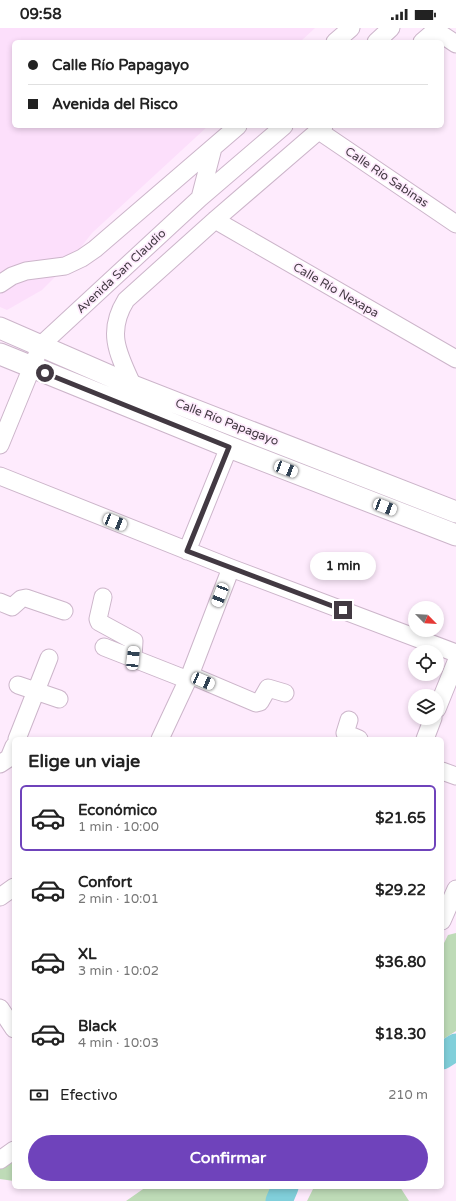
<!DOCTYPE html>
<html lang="es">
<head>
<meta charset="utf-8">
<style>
	body { margin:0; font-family:"Varela Round",sans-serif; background:#f6f6f6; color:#222; height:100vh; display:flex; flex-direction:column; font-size:15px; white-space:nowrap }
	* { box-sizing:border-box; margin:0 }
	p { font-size:13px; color:#767676 }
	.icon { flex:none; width:22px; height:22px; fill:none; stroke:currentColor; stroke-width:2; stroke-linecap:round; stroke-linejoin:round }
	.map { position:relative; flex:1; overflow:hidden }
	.panel { position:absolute; left:12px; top:709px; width:432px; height:452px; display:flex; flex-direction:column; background:#fff; border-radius:6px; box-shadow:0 2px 6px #0003 }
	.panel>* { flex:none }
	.hud { position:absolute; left:12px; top:12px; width:432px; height:88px; border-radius:6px; box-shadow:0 2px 6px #0003; display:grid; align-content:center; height:88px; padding:0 16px; background:#fff }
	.needle { width:26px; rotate:114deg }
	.controls { position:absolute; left:408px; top:573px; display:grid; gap:8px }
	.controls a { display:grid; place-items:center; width:36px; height:36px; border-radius:50%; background:#fff; box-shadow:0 2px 6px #0003; font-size:20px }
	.end { position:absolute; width:18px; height:18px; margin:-9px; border:5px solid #423942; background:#fff; box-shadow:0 0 0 2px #fff }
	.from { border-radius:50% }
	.bubble { position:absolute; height:28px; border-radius:14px; background:#fff; box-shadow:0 2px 6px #0003; font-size:13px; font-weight:800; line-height:28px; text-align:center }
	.car { position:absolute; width:12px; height:24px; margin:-12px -6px; border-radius:5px; box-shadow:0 0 3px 1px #0007; background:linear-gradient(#fff 24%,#345 0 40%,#fff 0 76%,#345 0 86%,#fff 0) }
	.hud b { display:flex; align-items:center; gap:14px; height:38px; font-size:15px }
	.hud b+b { border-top:1px solid #e0e0e0 }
	.hud i { width:10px; height:10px; background:#222 }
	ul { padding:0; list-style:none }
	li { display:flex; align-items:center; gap:12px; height:66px; margin:0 8px 6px; padding:0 8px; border:2px solid transparent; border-radius:6px }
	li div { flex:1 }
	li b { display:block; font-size:15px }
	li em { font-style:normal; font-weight:800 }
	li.selected { border-color:#6f43bb }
	li>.icon { width:36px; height:36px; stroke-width:1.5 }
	h2 { padding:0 16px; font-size:18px; line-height:48px }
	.pay { display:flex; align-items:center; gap:10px; height:44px; padding:0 16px; font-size:15px }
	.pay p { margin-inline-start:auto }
	.action { display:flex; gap:8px; margin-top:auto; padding:8px 16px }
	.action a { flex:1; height:46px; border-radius:24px; background:#6f43bb; color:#fff; font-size:16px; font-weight:800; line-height:46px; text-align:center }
	.status { display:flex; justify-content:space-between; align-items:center; height:28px; padding:0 20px; background:#fff; direction:ltr }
	.status svg { height:11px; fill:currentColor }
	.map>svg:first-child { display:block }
	.built { fill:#fcdffb }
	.green { fill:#bedbb7 }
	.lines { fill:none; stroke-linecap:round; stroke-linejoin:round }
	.river { stroke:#81cfda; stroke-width:27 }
	.minor-casing { stroke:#ccb5ca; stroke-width:19 }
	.major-casing { stroke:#ccb5ca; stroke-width:23 }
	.minor { stroke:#fff; stroke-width:17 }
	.major { stroke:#fff; stroke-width:21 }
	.route { stroke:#423942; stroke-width:5 }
	.labels { text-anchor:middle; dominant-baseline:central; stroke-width:3.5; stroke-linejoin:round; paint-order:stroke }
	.street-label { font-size:12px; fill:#423942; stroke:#feebfd }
</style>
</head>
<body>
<div class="status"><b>09:58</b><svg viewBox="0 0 49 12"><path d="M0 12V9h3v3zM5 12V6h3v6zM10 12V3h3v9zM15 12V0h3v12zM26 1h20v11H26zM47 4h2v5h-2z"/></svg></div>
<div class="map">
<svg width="456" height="1173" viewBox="0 0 456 1173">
	<rect width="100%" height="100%" fill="#feebfd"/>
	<path class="built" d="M0,0H315L300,14H14V98H208L92,205L67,237L42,262L7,282L0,279Z"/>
	<path class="green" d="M456,905V1003L442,1012V919L448,907Z
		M14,1128V1153L0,1151V1138Z
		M146,1159H280L272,1173H126Z
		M314,1159H400L409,1173H307Z"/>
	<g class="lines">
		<path class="river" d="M442,1028L456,1019
			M279,1173L285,1159"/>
		<defs>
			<path id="minor" d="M435,2L456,16
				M335,14L351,0
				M376,14L391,0
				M422,14L438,0
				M319,103L456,196
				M200,170L213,120
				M215,192L456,331
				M0,256L12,248L26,243L65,238L82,230L95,221L238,98
				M133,358C118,326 106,304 126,272L215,192L324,98
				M0,417L41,317L200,170L284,98
				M0,448L231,540L456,625
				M187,523L229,419
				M103,569L98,591L99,594L134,613L133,630
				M0,574L12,579L21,571L26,570L64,583
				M104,619L188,652
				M190,647L256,675L260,674L268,660L285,665
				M18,657L59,671
				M437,681L456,634
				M349,692L345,705L359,711
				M17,711L49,630
				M160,711L190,647L231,540
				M425,711L433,690
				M0,736L9,730L14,718
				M442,743L456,748
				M0,869L14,859
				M442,893L456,861
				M0,980L14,1001
				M0,1132L14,1122"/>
			<path id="major" d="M0,300L133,358L456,484
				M0,326L229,419L456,507"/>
		</defs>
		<use href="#minor" class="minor-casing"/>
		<use href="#major" class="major-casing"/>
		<use href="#minor" class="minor"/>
		<use href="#major" class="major"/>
	</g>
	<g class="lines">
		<path class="route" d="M45,345L229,419L187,523L343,582"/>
	</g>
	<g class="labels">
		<g class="street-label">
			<text transform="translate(387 149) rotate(34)">Calle Río Sabinas</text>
			<text transform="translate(121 243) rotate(-43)">Avenida San Claudio</text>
			<text transform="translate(336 262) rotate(30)">Calle Río Nexapa</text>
			<text transform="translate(227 394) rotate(21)">Calle Río Papagayo</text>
		</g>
	</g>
</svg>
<div class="controls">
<a><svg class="needle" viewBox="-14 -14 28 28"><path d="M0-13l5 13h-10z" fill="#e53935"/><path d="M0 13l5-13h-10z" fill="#767676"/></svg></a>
<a><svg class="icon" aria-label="locate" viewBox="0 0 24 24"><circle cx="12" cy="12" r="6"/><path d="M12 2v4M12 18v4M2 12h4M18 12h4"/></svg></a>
<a><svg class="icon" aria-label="layers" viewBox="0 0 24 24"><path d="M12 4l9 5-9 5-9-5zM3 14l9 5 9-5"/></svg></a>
</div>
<i class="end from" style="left:45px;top:345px"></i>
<i class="end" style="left:343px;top:582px"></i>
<div class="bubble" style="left:310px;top:524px;width:66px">1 min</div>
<i class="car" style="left:286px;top:441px;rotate:111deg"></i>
<i class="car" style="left:385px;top:479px;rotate:111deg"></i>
<i class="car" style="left:115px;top:494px;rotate:112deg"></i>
<i class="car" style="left:220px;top:567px;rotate:201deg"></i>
<i class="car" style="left:133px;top:630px;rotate:6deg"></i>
<i class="car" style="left:203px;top:653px;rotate:113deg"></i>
<div class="hud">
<b><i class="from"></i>Calle Río Papagayo</b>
<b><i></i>Avenida del Risco</b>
</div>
<section class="panel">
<h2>Elige un viaje</h2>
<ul>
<li class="selected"><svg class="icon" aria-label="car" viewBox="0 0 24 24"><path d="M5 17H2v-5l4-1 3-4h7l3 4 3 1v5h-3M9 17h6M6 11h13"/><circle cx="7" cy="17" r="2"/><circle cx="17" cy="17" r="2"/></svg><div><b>Económico</b><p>1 min · 10:00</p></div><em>$21.65</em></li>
<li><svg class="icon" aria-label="car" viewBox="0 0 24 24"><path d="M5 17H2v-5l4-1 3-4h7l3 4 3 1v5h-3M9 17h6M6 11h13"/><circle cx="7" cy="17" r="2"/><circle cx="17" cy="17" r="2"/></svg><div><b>Confort</b><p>2 min · 10:01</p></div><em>$29.22</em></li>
<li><svg class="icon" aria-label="car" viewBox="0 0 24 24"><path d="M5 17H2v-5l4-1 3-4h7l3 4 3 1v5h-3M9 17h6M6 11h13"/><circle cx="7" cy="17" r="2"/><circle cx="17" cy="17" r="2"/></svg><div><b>XL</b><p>3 min · 10:02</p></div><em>$36.80</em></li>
<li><svg class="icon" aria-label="car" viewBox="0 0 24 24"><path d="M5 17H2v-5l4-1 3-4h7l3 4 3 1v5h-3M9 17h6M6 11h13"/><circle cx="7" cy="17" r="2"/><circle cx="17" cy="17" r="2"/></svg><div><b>Black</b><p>4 min · 10:03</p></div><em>$18.30</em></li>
</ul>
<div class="pay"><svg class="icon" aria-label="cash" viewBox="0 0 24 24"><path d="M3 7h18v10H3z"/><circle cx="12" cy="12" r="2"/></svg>Efectivo<p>210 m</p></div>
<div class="action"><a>Confirmar</a></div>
</section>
</div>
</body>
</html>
